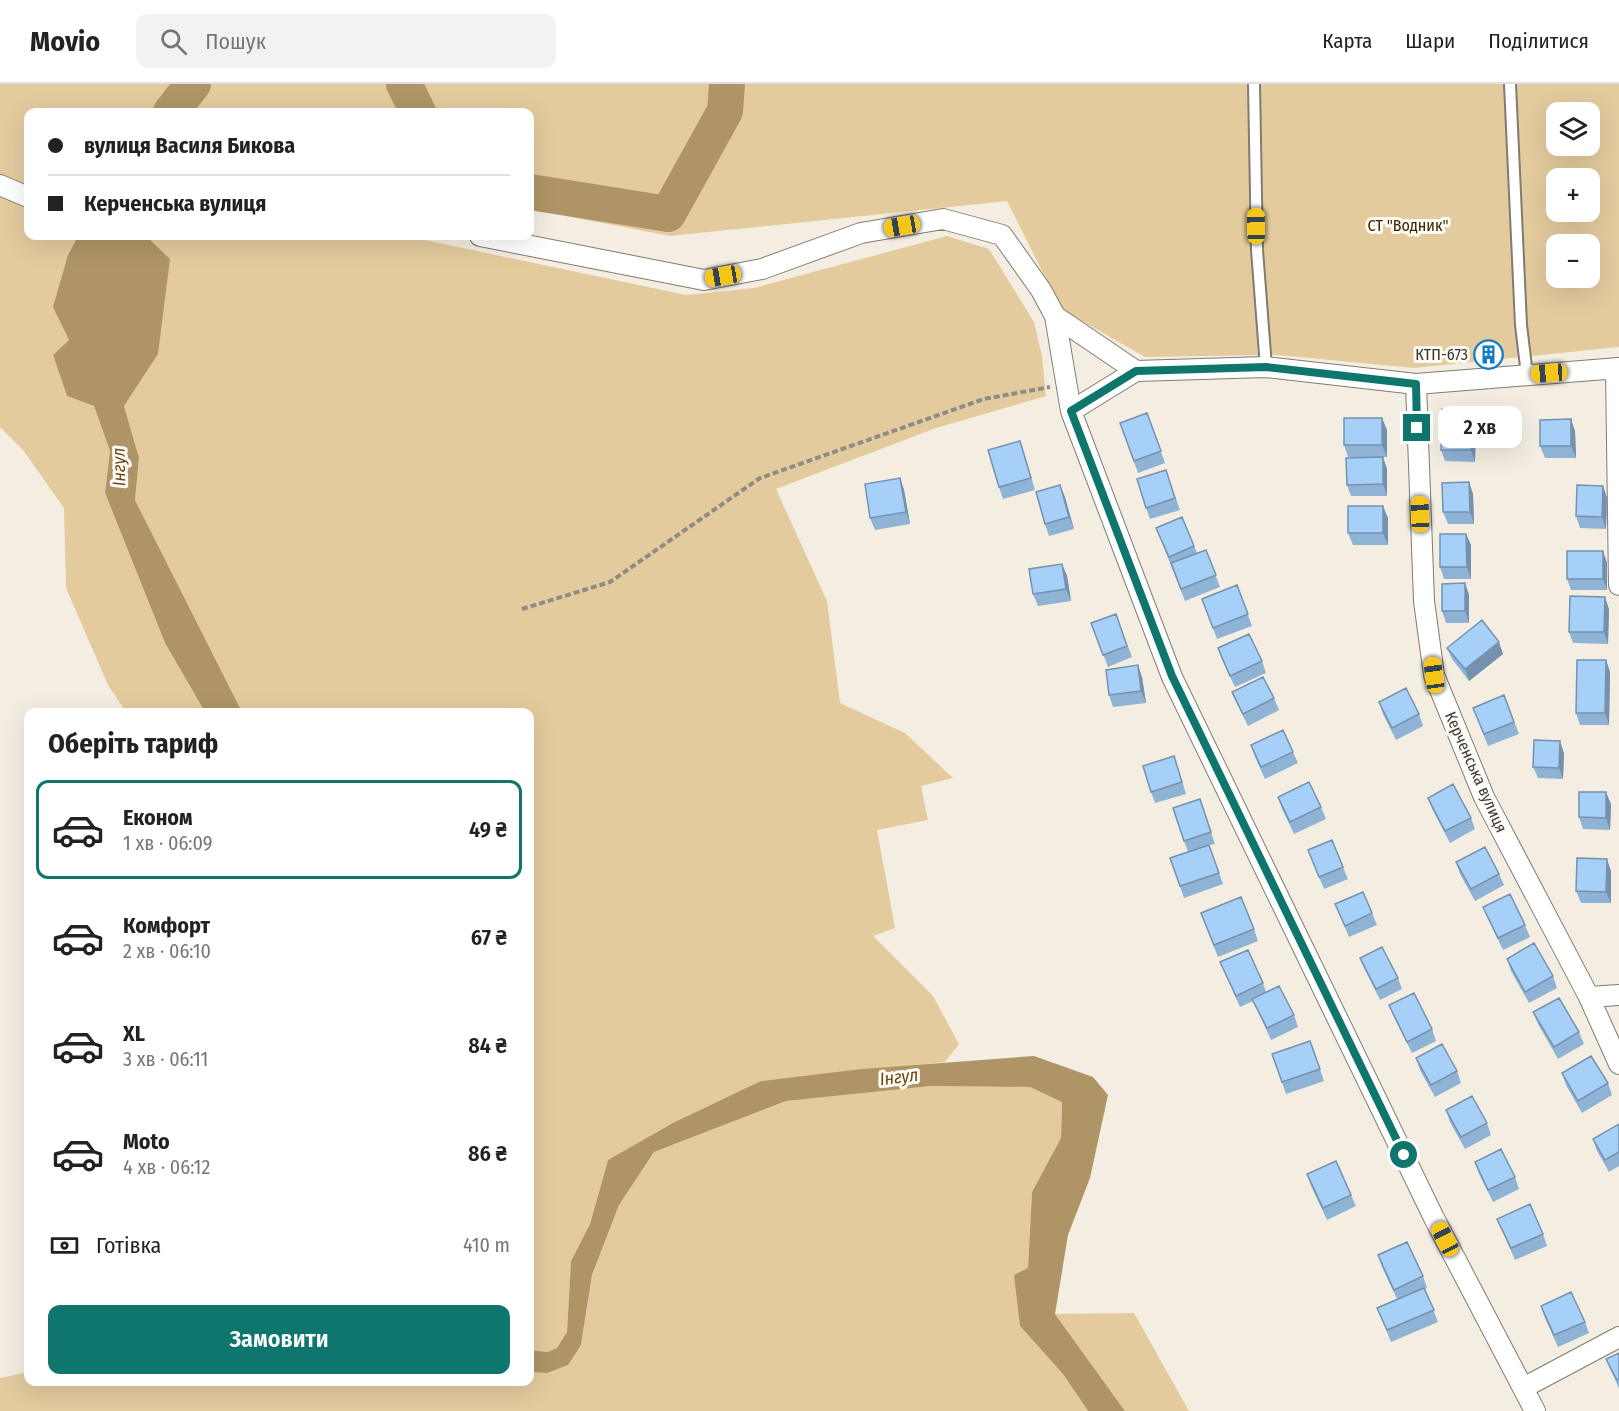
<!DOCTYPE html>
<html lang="uk">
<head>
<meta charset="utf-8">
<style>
	body { margin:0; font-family:"Fira Sans Condensed",sans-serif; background:#f2f2f2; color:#222; height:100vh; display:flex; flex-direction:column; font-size:22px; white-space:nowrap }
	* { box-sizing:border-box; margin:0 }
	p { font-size:20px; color:#767676 }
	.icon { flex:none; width:33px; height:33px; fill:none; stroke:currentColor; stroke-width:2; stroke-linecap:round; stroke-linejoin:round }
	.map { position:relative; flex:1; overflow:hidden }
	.details { position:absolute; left:24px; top:624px; width:510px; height:678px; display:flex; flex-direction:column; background:#fff; border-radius:12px; box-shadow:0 6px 24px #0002 }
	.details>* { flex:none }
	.hud { position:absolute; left:24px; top:24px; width:510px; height:132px; border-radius:12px; box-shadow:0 6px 24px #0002; display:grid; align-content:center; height:132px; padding:0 24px; background:#fff }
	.buttons { position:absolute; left:1546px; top:18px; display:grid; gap:12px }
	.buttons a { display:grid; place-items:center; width:54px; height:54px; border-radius:12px; background:#fff; box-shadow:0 6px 24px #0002; font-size:30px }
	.end { position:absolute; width:27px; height:27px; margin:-14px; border:8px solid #0f766e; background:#fff; box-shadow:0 0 0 3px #fff }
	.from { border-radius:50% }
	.bubble { position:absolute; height:42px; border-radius:12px; background:#fff; box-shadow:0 6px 24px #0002; font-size:20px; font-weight:600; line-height:42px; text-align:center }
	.car { position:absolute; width:18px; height:36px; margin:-18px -9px; border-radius:8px; box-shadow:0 0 4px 2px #0007; background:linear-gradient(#f5c518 24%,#345 0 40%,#f5c518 0 76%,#345 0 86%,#f5c518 0) }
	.hud b { display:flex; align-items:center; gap:21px; height:57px; font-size:22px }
	.hud b+b { border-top:2px solid #e0e0e0 }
	.hud i { width:15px; height:15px; background:#222 }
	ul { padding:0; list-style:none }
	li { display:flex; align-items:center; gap:18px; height:99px; margin:0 12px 9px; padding:0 12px; border:3px solid transparent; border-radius:12px }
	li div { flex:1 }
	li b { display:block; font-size:22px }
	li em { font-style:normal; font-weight:600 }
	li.selected { border-color:#0f766e }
	li>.icon { width:54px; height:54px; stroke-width:1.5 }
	h2 { padding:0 24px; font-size:27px; line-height:72px }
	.pay { display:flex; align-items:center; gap:15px; height:66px; padding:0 24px; font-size:22px }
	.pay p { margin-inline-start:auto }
	.button { display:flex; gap:12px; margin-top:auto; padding:12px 24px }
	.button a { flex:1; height:69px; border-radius:12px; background:#0f766e; color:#fff; font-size:24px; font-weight:600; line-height:69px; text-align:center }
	header { display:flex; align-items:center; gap:36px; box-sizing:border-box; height:84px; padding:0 30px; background:#fff; border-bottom:2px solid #e0e0e0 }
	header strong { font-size:28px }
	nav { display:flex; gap:33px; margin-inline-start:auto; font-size:21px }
	.search { width:420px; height:54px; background:#f2f2f2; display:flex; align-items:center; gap:15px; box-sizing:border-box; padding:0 21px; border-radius:12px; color:#767676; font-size:22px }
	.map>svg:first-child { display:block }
	.green { fill:#e3cb9e; fill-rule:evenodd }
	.water { fill:#af9566 }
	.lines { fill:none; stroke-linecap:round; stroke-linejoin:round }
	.river { stroke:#af9566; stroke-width:36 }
	.lane-casing { stroke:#817b71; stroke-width:14 }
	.street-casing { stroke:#817b71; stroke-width:22 }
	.path { stroke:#908c84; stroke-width:4; stroke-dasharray:6 3; stroke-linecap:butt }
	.lane { stroke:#fff; stroke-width:10 }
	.street { stroke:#fff; stroke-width:20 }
	.wall { fill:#8fb3d5 }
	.shaded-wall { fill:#7492ae }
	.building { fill:#a6d0f8; stroke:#7492ae; stroke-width:1.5 }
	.route { stroke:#0f766e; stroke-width:8 }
	.labels { text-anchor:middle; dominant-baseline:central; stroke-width:6; stroke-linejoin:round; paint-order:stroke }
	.park-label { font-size:16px; fill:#3a2700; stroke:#fefbf6 }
	.poi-label { font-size:16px; fill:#393732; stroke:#fefbf6; text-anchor:end }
	.street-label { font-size:16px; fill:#393732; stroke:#fefbf6 }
	.water-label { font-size:18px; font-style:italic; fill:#664b11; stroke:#fefbf6 }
</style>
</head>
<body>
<header>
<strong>Movio</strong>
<div class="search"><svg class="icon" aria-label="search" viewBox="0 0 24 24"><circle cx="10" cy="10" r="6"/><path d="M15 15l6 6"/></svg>Пошук</div>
<nav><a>Карта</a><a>Шари</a><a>Поділитися</a></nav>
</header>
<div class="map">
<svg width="1619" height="1327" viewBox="0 0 1619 1327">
	<rect width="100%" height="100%" fill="#f4eee2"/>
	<path class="green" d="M0,0H1619V263L1414,284L1278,271L1145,273L1061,225L1007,117L670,152L530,125V28H28V152H78L68,171L69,256L53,271L67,312L94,322L110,367L105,409L165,559L205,628H126L108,601L66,504L64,424L23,366L0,343ZM1557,28H1590V62H1557ZM1557,94H1590V128H1557ZM1557,160H1590V194H1557Z
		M146,152H406L686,211L754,204L947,152L989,165L1034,238L1042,272L1046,312L936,344L776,405L827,517L840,619L905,649L953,694L921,702L928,736L877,746L895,844L873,852L933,912L959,960L945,978L761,997L608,1076L590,1140L571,1177L567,1248L557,1264L548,1268L530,1266V628H242L135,416L139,374L124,322L158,269Z
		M931,1002L1030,1003L1062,1017L1061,1054L1032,1108L1028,1184L1020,1242L1063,1290L1088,1327H0V1294L28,1288V1298H530V1288L547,1289L581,1262L592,1191L619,1121L654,1068L786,1017Z
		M1134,1229L1189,1327H1125L1055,1230Z"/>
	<path class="water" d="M78,152H146L170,175L158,270L124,322L139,374L135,416L242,628H205L165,559L105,409L110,367L94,322L67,312L53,271L69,256L53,223L68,171Z
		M1034,972L1093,993L1108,1011L1090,1094L1068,1151L1055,1230L1125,1327H1088L1063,1290L1020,1242L1014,1191L1028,1184L1032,1108L1061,1054L1062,1018L1030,1003L931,1002L786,1017L654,1068L619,1121L592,1191L581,1261L568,1281L547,1289L530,1288V1266L548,1268L557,1264L567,1248L571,1177L590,1140L608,1076L673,1039L761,997L862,985Z"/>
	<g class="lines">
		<path class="river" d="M404,0L418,28
			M171,28L193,0
			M530,108L668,130L725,27L727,0"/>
		<defs>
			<path id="lane" d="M1254,0L1257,166L1266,283
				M1510,0L1521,241L1527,291"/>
			<path id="street" d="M0,101L28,113
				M480,152L704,196L762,185L861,149L943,135L1002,151L1041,206L1055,232L1136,287L1266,283L1416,300L1619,284
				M1055,232L1071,327L1172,593L1434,1134L1535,1327
				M1616,284L1619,501
				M1416,300L1424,517L1434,591L1484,713L1589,913L1619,980
				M1071,327L1136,287
				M1589,913L1619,911
				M1523,1304L1619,1253"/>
		</defs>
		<use href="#lane" class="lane-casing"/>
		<use href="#street" class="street-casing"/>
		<path class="path" d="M522,525L610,498L760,394L984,315L1050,303"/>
		<use href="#lane" class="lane"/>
		<use href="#street" class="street"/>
	</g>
	<path class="wall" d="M1494,267V274H1484L1482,268Z
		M1472,326L1476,337L1475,378L1445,377L1441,366Z
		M1147,329L1165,379L1138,389L1120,339Z
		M1382,334L1387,346V373H1348L1344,361Z
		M1575,347L1576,374H1545L1540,362Z
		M1024,369L1035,406L1003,415L999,403Z
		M1383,373L1387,385V412H1351L1347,401Z
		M1166,386L1180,426L1150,435L1146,424Z
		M900,394L904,406L910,440L875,446L870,434Z
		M1469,398L1473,410L1474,440H1448L1443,428Z
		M1060,401L1074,445L1049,452L1045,440Z
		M1603,402L1607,414L1606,445L1580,444L1576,432Z
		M1388,434V461H1353L1348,449Z
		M1156,444L1194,462L1197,469L1206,466L1220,503L1185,517Z
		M1466,450L1471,461V495H1444L1440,483Z
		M1603,467L1607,479V506H1571L1567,495Z
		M1062,480L1067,492L1071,517L1038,522L1033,510Z
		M1465,499L1469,511V539H1446L1442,527Z
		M1237,501L1252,542L1217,555L1202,515Z
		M1609,525L1608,560L1573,559L1569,548Z
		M1116,530L1132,573L1108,583L1091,539Z
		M1218,564L1262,577L1266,589L1235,603L1222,576Z
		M1447,564L1503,570L1469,597L1452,575Z
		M1606,576L1610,588L1609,641H1580L1576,629Z
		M1142,593L1146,619L1113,623L1109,611Z
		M1232,608L1274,614L1279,626L1248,642L1237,620Z
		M1504,611L1519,650L1488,662L1473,624Z
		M1379,618L1419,630L1423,642L1396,656L1383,630Z
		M1251,661L1293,668L1298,679L1265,695L1255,673Z
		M1564,669L1563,695L1538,694L1533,683Z
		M1178,684L1186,710L1155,719L1151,708Z
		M1278,713L1321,723L1326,735L1294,750L1282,725Z
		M1428,714L1471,734L1475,745L1450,759L1432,725Z
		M1200,715L1215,760L1209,761L1223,800L1184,814L1170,774L1188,768L1184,757Z
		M1611,720L1610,746L1583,745L1579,733Z
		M1308,766L1343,783L1348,795L1324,805Z
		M1456,778L1499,790L1504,801L1475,817L1460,790Z
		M1611,787V819H1581L1576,807Z
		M1335,820L1372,829L1377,841L1349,853Z
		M1483,823L1525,841L1530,853L1503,866L1488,835Z
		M1201,830L1254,845L1258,857L1218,873Z
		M1360,874L1398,894L1402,905L1380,916L1365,886Z
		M1507,875L1553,892L1557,904L1529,919L1511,887Z
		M1220,878L1263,899L1266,908L1294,931L1298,943L1271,956L1253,917L1240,923Z
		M1389,921L1432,945L1436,957L1412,969L1394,933Z
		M1533,928L1579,948L1584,960L1558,975L1538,940Z
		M1310,957L1324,997L1286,1010L1272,970Z
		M1416,974L1457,987L1461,999L1435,1013L1420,986Z
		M1562,989L1608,999L1612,1011L1582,1029L1566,1001Z
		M1446,1026L1487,1039L1491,1051L1465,1065L1450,1038Z
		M1619,1040V1082L1609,1088L1597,1067L1593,1055Z
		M1475,1078L1515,1093L1519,1105L1493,1118L1479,1090Z
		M1307,1090L1351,1111L1356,1122L1327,1136L1311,1102Z
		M1497,1135L1543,1150L1547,1162L1515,1176Z
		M1378,1171L1423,1192L1427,1204L1425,1205L1438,1238L1391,1258L1377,1224L1397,1215L1382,1183Z
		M1541,1222L1585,1238L1589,1249L1558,1263L1545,1234Z
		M1619,1269V1304L1611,1287L1606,1275Z"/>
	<path class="shaded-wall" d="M1492,261L1494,267V274L1492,268Z
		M1472,326L1476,337L1475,378L1471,366Z
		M1382,334L1387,346V373L1382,361Z
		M1571,335L1575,347L1576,374L1571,362Z
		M1383,373L1387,385V412L1383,400Z
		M900,394L904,406L910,440L906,428Z
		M1469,398L1473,410L1474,440L1470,428Z
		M1060,401L1065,413L1074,445L1069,433Z
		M1603,402L1607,414L1606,445L1602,433Z
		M1383,422L1388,434V461L1383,449Z
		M1466,450L1471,461V495L1467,483Z
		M1603,467L1607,479V506L1603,495Z
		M1062,480L1067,492L1071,517L1066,505Z
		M1465,499L1469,511V539L1465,527Z
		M1605,513L1609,525L1608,560L1604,548Z
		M1499,558L1503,570L1469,597L1465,585Z
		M1606,576L1610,588L1609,641L1605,629Z
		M1138,581L1142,593L1146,619L1141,607Z
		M1560,657L1564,669L1563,695L1559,684Z
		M1606,708L1611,720L1610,746L1606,734Z
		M1607,775L1611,787V819L1606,808Z"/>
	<path class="building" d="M1482,261H1492V268H1482Z
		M1442,325L1472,326L1471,366H1441Z
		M1147,329L1161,367L1134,377L1120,339Z
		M1344,334H1382V361H1344Z
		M1571,335V362H1540V336Z
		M1020,357L1031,394L999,403L988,366Z
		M1383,373V400L1347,401L1346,374Z
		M1166,386L1175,414L1146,424L1137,395Z
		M900,394L906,428L870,434L865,400Z
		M1469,398L1470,428H1443L1442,399Z
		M1060,401L1069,433L1045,440L1036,408Z
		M1577,401L1603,402L1602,433L1576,432Z
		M1348,422H1383V449H1348Z
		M1182,433L1194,462L1169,473L1156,444Z
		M1440,450H1466L1467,483H1440Z
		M1206,466L1216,491L1181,505L1171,479Z
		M1567,467H1603V495H1567Z
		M1062,480L1066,505L1033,510L1029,485Z
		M1465,499V527H1442V500Z
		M1237,501L1248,530L1213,544L1202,515Z
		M1570,512L1605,513L1604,548H1569Z
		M1116,530L1127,562L1103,571L1091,539Z
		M1482,536L1499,558L1465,585L1447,564Z
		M1249,550L1262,577L1230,592L1218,564Z
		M1577,576H1606L1605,629H1576Z
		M1138,581L1141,607L1109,611L1106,586Z
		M1263,593L1274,614L1243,630L1232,608Z
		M1406,604L1419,630L1392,644L1379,618Z
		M1504,611L1514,638L1484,650L1473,624Z
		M1283,646L1293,668L1261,683L1251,661Z
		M1534,656L1560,657L1559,684L1533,683Z
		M1174,672L1182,698L1151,708L1143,682Z
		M1309,698L1321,723L1290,738L1278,713Z
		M1453,700L1471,734L1445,747L1428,714Z
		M1579,708H1606V734L1579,733Z
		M1200,715L1211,748L1184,757L1173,724Z
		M1332,756L1343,783L1319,793L1308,766Z
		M1209,761L1219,789L1180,802L1170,774Z
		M1485,763L1499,790L1471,805L1456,778Z
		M1577,774L1607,775L1606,808L1576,807Z
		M1363,808L1372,829L1345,842L1335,820Z
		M1510,810L1525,841L1498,854L1483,823Z
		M1241,813L1254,845L1214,861L1201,829Z
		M1534,859L1553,892L1525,908L1507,875Z
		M1382,863L1398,894L1376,905L1360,874Z
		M1248,866L1263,899L1236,912L1220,878Z
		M1279,902L1294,931L1267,944L1252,915Z
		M1414,909L1432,945L1407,958L1389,921Z
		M1559,914L1579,948L1554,963L1533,928Z
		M1310,957L1320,985L1282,998L1272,970Z
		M1442,960L1457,987L1431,1001L1416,974Z
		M1591,972L1608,999L1578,1017L1562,989Z
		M1472,1012L1487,1039L1461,1053L1446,1026Z
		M1619,1040V1068L1605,1076L1593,1055Z
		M1501,1065L1515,1093L1488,1106L1475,1078Z
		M1336,1077L1351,1111L1323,1124L1307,1090Z
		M1530,1120L1543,1150L1511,1164L1497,1135Z
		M1407,1158L1423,1192L1394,1206L1378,1171Z
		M1424,1204L1434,1226L1387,1246L1377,1224Z
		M1571,1208L1585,1238L1554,1251L1541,1222Z
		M1619,1269V1295L1617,1296L1606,1275Z"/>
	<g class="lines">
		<path class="route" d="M1404,1071L1172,592L1071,327L1136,287L1266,283L1416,300L1417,344"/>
	</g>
	<defs>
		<symbol id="building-ring" viewBox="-11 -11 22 22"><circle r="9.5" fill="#fefbf6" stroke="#117cc7" stroke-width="1.5"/><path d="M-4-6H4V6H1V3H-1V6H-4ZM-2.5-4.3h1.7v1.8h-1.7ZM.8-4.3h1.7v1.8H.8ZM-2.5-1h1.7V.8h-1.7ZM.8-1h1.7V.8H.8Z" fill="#117cc7"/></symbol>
	</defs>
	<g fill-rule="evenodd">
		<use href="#building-ring" x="1472" y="254" width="33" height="33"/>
	</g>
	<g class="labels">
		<g class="park-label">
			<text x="1408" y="141">СТ "Водник"</text>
		</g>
		<g class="poi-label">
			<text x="1468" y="270">КТП-673</text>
		</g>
		<g class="street-label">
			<text transform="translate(1476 688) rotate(66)">Керченська вулиця</text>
		</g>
		<g class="water-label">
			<text transform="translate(119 383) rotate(-91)">Інгул</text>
			<text transform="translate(899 993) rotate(-7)">Інгул</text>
		</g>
	</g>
</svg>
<div class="buttons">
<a><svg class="icon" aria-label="layers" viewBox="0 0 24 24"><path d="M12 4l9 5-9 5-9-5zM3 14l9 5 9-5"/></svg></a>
<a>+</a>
<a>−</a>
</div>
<i class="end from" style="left:1404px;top:1071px"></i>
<i class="end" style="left:1417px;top:344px"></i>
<div class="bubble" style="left:1438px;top:322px;width:84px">2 хв</div>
<i class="car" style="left:902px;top:142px;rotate:260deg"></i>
<i class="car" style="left:1256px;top:142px;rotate:359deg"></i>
<i class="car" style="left:723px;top:192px;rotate:260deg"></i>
<i class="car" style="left:1549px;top:289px;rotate:266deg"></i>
<i class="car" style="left:1420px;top:430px;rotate:358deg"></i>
<i class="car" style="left:1434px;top:591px;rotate:352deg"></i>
<i class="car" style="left:1445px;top:1155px;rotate:332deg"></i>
<div class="hud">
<b><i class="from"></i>вулиця Василя Бикова</b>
<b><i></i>Керченська вулиця</b>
</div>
<section class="details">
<h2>Оберіть тариф</h2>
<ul>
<li class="selected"><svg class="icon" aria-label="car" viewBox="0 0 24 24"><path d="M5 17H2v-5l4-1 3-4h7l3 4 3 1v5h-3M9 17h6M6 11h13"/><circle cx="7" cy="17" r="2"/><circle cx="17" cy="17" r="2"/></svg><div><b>Економ</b><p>1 хв · 06:09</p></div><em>49 ₴</em></li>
<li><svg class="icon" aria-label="car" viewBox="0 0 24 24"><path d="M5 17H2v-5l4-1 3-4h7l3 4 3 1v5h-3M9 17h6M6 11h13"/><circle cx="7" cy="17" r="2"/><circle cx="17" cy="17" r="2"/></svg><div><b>Комфорт</b><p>2 хв · 06:10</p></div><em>67 ₴</em></li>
<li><svg class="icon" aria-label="car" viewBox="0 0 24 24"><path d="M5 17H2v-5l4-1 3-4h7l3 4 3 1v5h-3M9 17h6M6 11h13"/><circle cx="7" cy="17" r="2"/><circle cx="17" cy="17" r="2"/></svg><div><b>XL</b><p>3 хв · 06:11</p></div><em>84 ₴</em></li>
<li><svg class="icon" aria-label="car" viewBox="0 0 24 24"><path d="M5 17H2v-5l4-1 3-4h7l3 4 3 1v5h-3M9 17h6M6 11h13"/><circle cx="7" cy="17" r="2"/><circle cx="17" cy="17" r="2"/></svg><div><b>Moto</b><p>4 хв · 06:12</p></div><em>86 ₴</em></li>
</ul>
<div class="pay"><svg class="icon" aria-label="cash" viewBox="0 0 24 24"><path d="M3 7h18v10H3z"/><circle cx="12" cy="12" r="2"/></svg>Готівка<p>410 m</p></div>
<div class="button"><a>Замовити</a></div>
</section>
</div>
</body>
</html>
